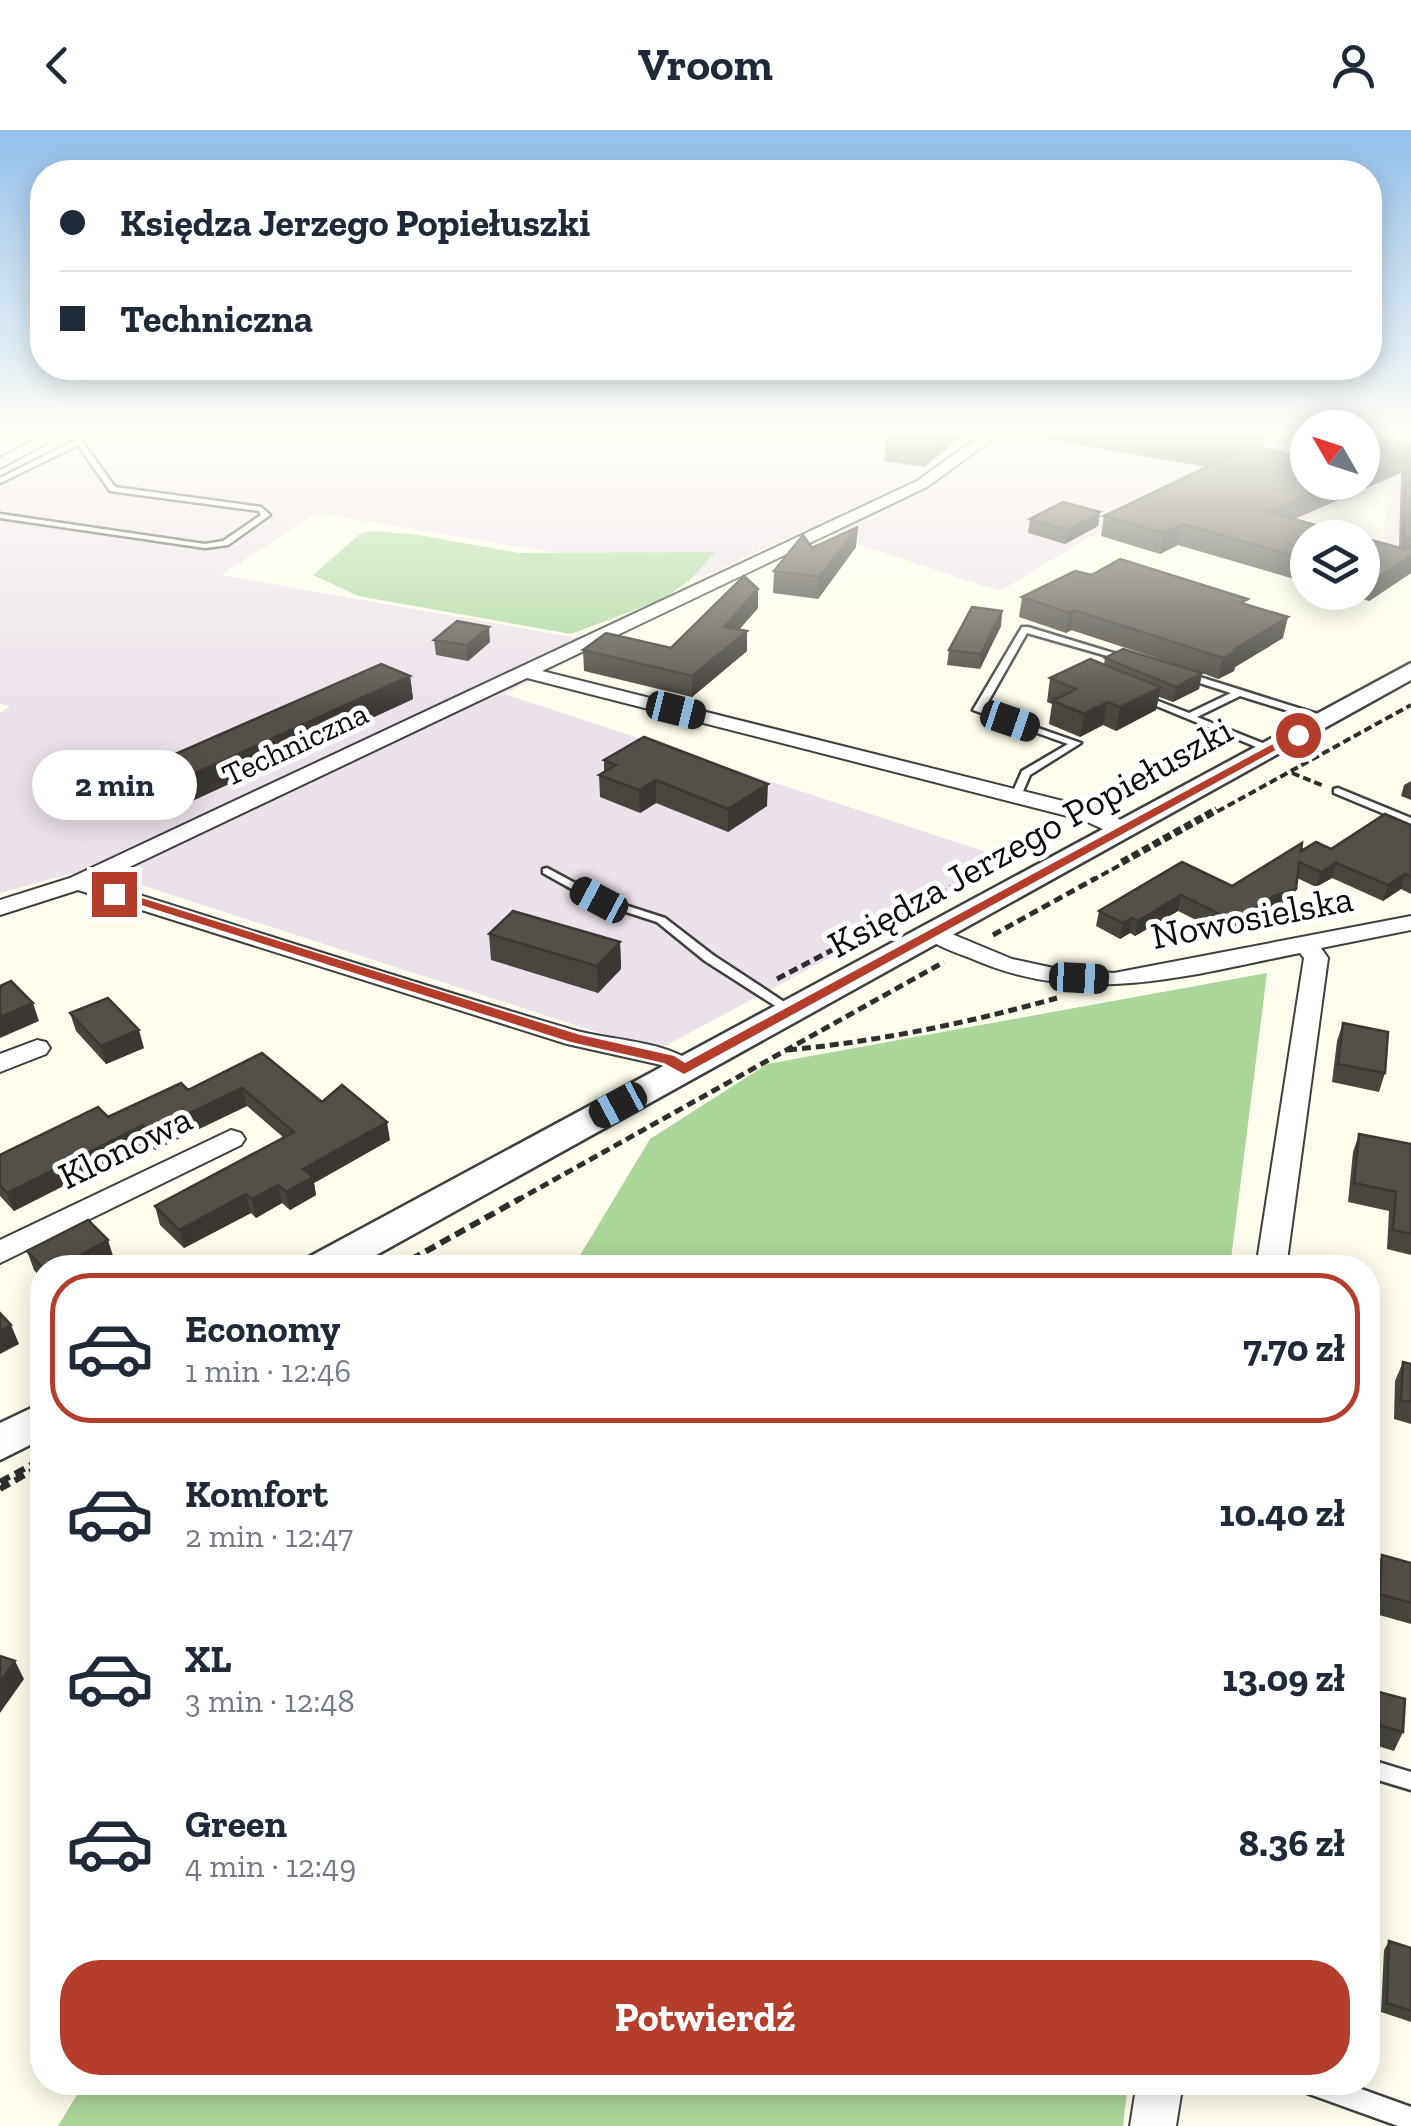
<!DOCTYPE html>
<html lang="pl">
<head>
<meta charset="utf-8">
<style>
	body { margin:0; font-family:"Zilla Slab",serif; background:#f2f2f3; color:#1f2937; height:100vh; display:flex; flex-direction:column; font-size:38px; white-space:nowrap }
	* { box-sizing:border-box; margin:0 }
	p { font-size:32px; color:#747a83 }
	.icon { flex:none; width:55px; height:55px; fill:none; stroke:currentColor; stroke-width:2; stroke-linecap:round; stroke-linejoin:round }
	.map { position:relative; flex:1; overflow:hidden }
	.details { position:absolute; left:30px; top:1125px; width:1350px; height:840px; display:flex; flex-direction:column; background:#fff; border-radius:40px; box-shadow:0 5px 25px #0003 }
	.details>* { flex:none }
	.hud { position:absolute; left:30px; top:30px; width:1352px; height:220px; border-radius:40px; box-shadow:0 5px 25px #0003; display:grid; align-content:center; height:220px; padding:0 30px; background:#fff }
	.needle { width:65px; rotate:309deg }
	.controls { position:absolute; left:1290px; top:280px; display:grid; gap:20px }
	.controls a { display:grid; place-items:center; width:90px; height:90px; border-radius:50%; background:#fff; box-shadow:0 5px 25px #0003; font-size:50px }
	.end { position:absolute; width:45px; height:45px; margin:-22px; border:12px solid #b43d2c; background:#fff; box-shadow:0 0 0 5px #fff }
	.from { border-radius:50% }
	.bubble { position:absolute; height:70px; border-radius:35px; background:#fff; box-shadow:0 5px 25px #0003; font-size:32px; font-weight:700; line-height:70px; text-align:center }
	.car { position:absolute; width:30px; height:60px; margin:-30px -15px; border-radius:12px; box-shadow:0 0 8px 2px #0007; background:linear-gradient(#222 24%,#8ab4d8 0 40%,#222 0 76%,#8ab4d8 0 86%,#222 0) }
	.hud b { display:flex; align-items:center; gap:35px; height:95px; font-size:38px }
	.hud b+b { border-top:2px solid #e0e1e3 }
	.hud i { width:25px; height:25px; background:#1f2937 }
	ul { padding:18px 0 0; list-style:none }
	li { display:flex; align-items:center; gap:30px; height:150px; margin:0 20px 15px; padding:0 10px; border:5px solid transparent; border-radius:40px }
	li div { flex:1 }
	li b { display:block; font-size:38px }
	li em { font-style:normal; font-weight:700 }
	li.on { border-color:#b43d2c }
	li>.icon { width:90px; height:90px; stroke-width:1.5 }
	.action { display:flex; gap:20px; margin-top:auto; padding:20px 30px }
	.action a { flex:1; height:115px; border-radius:40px; background:#b43d2c; color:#fff; font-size:40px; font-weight:700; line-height:115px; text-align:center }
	header { display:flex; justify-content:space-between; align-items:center; height:130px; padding:0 30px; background:#fff; font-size:45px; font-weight:700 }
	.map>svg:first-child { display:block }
	.industrial { fill:#ebe1ea }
	.forest { fill:#aad699 }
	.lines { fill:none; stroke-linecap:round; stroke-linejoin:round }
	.service-casing { stroke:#3f3f3f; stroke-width:5 }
	.minor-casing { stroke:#3f3f3f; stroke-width:4 }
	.tertiary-casing { stroke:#3f3f3f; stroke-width:5 }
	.path-far2 { stroke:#2e2e2e; stroke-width:4; stroke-dasharray:8 4; stroke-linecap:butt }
	.path-far1 { stroke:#2e2e2e; stroke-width:5; stroke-dasharray:9 5; stroke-linecap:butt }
	.path { stroke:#2e2e2e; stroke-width:6; stroke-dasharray:11 6; stroke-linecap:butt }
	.service { fill:#fff; fill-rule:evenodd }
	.minor { fill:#fff; fill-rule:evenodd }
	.tertiary { fill:#fff; fill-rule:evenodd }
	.wall { fill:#48453f; fill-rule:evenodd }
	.shaded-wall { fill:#3b3833 }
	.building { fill:#545049; stroke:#3b3833; stroke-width:2.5 }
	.route { fill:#b43d2c }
	.labels { text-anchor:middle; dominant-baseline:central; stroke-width:10; stroke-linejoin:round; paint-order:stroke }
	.far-street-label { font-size:32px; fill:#0c0c0c; stroke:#fff }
	.street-label { font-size:38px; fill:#0c0c0c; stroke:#fff }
</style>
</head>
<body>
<header><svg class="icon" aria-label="back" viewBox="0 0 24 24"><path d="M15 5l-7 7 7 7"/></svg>Vroom<svg class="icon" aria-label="person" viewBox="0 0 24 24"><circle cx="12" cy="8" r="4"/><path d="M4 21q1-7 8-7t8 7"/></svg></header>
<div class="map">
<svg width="1411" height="1996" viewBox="0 0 1411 1996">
	<rect width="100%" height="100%" fill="#fefded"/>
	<path class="industrial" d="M0,301H1307L1308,352H1362L1363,310L1411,319V434L1384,420L1386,355L1280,401L1155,368L1000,461L808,398L702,447L316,383L221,445L606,513L504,564L1011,730L656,921L119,748L69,744L0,763V583L10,576L0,574Z"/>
	<path class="forest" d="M375,401L419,405L519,423L715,422L689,451L661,470L571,504L358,466L313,445L361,403Z
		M1267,843L1230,1137H573L650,1009L767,934Z
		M84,1953L1128,1952V1953L1123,1996H58Z"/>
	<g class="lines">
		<defs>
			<path id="service" d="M60,301L79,308L115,357L261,377L270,385L228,415L205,418L0,388V384L205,414L223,411L261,385L259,381L110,361L78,315L0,353V348L75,311L54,303Z
				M1022,497H1028L1133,529L1125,531L1027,503L984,579L1081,613L1030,645L1021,666L1016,669L1011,666L1022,641L1068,614L973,580Z
				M1187,543L1327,587L1329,589L1321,591L1240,566L1197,587L1275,618L1276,620L1271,623L1137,568L1145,566L1189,583L1231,563L1184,548V544Z
				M1338,658L1411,688V695L1334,663V659Z
				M547,738L603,768L665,788L713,825L798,881L792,885L788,884L705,831L657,792L595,772L543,743V739Z
				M1368,1629L1411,1642V1660L1368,1647Z
				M1298,1952H1342L1411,1977V1996H1398L1309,1964L1301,1960Z"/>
			<path id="minor" d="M51,301H69L0,338V328Z
				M987,301H1004L927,357L542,541L1099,680L1132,695L1135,700L1132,705H1116L1083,690L527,548L98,752C258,802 417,854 577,901C609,910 679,912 698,939L694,945L685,947L661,935L567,914L78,760L0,785V770L70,748L917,351Z
				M1411,786V800L1321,818L1328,828L1286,1138H1256L1304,828L1300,823C1186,846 1082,878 970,828C955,822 934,816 923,804L935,797L1012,829L1058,839L1114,843Z
				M37,910L46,912L50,918L46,924L0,942V924Z
				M231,1000L241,1003L245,1009L241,1015L0,1133V1110Z
				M1137,1952H1183L1176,1996H1130Z"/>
			<path id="tertiary" d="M1362,301L1411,305V315L1362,305Z
				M1411,533V550L353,1138H302L307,1128Z
				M42,1273V1309L0,1330V1293Z"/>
		</defs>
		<use href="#service" class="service-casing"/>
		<use href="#minor" class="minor-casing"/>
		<use href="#tertiary" class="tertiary-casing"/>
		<path class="path-far2" d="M1292,643L1324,656
			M1113,673L1192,631
			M1121,731L1216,678
			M965,751L1064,699
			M1091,751L1411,575"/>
		<path class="path-far1" d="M993,805L1096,748
			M777,849L969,748
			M788,920C880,911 968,893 1057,868
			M516,1071L944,832"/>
		<path class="path" d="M396,1138L521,1068
			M0,1352L42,1329
			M0,1359L42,1335"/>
		<use href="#service" class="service"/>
		<use href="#minor" class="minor"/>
		<use href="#tertiary" class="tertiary"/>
	</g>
	<path class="wall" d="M382,301H439L428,308Z
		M877,301H968L924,337L884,331L886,312L897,303Z
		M1040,301H1266L1263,318L1306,331L1369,315L1411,314V443L1369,471L1340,462H1362V408H1308V453L1178,415L1160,424L1101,406L1104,386L1207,337L1039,308ZM1401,343L1399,417L1294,389Z
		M1100,382L1098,396L1065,414L1028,403L1030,389Z
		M856,417L818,469L773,463L774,441L812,418Z
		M1022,467L1247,475L1283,508L1235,537L1234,541L1218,549L1202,543L1199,559L1173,572L1159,567L1156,580L1116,601L1103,595L1080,607L1049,594L1052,574L1047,572L1050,548L1104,534L1105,528L1193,540L1071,500L1066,503L1019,487Z
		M758,478L739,500L747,501V521L692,567L584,541L583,520L671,518Z
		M1002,481L1001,496L980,539L947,535L949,520Z
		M434,510L490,512L468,531L436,525Z
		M410,546L413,569L192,671L162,656L157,632Z
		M604,630L767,676L728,702L656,673L640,683L600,667L599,645L604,642Z
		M1411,651V670L1401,666L1404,655Z
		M1411,695V764L1401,759L1383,771L1332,748L1316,757L1297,748L1292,774L1270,782L1239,800L1234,798L1224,804L1178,781L1135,806L1130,803L1120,809L1096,796L1099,781L1232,756L1301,721L1331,719Z
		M489,804L620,812L621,839L598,863L491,830Z
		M70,883L144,918L106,934L76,901Z
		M1343,893L1385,943L1379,962L1332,952L1337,911Z
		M262,923L322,972L390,1010L314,1053L316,1065L290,1080L282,1073L256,1088L251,1083L184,1118L160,1095L155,1076L284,1008L247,976L155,1020L148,1013L14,1081L0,1066V1025L188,960Z
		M1359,1004L1411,1014V1125L1387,1119L1389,1081L1348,1072L1353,1022Z
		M27,1121L114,1129L42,1138V1149L34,1140Z
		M1403,1232L1411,1234V1294L1394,1289L1395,1251Z
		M1382,1425L1411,1433V1494L1372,1483L1374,1444Z
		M1368,1559L1403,1602L1394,1621L1368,1613Z
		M1389,1811L1411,1818V1892L1381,1882L1384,1820Z"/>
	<path class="shaded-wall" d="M427,301H439L428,308Z
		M946,301H968L924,337L925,318Z
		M1265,301H1266L1263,318L1254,315Z
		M1406,324L1401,343L1264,402L1268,382L1337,352H1362V342Z
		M1100,382L1098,396L1065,414L1067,400Z
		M1182,394L1178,415L1160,424L1164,403Z
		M858,397L856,417L818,469L819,447Z
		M1411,426V443L1369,471L1374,450Z
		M758,459V478L723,517L724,497Z
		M1074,480L1071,500L1066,503L1069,483Z
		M1002,481L1001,496L980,539L981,524Z
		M1288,487L1283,508L1235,537L1234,541L1218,549L1223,528L1235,519Z
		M489,497L490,512L468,531L467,515Z
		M747,501V521L692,567V546Z
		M1202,543L1199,559L1173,572L1176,557Z
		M410,546L413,569L192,671L187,647Z
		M1161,557L1156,580L1116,601L1120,577Z
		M1107,572L1103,595L1080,607L1084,584Z
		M656,650V673L640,683L639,660Z
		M768,654L767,676L728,702V679Z
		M1336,733L1332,748L1316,757L1321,742Z
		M1405,744L1401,759L1383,771L1388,755Z
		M1296,759L1292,774L1270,782L1239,800L1243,785L1274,766Z
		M1181,765L1178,781L1135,806L1138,791Z
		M1238,782L1234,798L1224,804L1228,788Z
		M1132,788L1130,803L1120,809L1123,793Z
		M620,812L621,839L598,863L597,836Z
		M33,873L39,891L0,908V887Z
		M139,900L144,918L106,934L101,916Z
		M242,958L247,976L155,1020L150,1002Z
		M387,992L390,1010L314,1053L316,1065L290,1080L286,1062L303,1039Z
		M143,995L148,1013L14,1081L7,1063Z
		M278,1055L282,1073L256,1088L252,1069Z
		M246,1064L251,1083L184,1118L179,1100Z
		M108,1110L114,1129L99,1138H56Z
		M11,1195L19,1214L0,1224V1201Z
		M15,1531L24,1549L0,1583V1552Z"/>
	<path class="building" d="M899,301H946L925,318L886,312Z
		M1113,301H1265L1254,315L1308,330V352H1337L1268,382L1404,419L1406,324L1362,342V313L1369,315L1387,308L1411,314V409L1406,408V417L1411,418V426L1374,450L1362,446V408H1308V430L1182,394L1164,403L1104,386L1238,322Z
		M1063,372L1100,382L1067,400L1030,389Z
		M858,397L819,447L774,441L803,405L812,418Z
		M1120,429L1248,469L1241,473L1288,487L1235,519L1238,520L1223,528L1074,480L1069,483L1022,467L1075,441L1092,445Z
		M744,446L758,459L724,497L747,501L692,546L583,520L606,503L671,518Z
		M972,477L1002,481L981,524L949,520Z
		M457,491L489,497L467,515L434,510Z
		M1123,519L1202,543L1176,557L1105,528Z
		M1090,529L1161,557L1120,577L1107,572L1084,584L1053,571L1076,559L1050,548Z
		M381,534L410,546L187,647L157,632Z
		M644,607L768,654L728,679L656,650L639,660L599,645L616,635L604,630Z
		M1385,684L1411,695V747L1405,744L1388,755L1336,733L1321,742L1299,732L1296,759L1274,766L1243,785L1238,782L1228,788L1181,765L1138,791L1132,788L1123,793L1099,781L1182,732L1232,756L1302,713L1301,721L1316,712L1331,719Z
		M513,781L620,812L597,836L489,804Z
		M11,851L33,873L0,887V856Z
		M108,868L139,900L101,916L70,883Z
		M1343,893L1388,902L1385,943L1338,934Z
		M262,923L322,972L342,955L387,992L303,1039L313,1047L286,1062L278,1055L252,1069L246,1064L179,1100L155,1076L294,1002L242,958L150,1002L143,995L7,1063L0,1055V1025L98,977L108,987L181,953L188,960Z
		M1359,1004L1411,1014V1104L1393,1100L1396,1062L1354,1053Z
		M88,1090L108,1110L56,1138H43L27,1121Z
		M1368,1165L1370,1166V1203L1368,1202Z
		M0,1183L11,1195L0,1201Z
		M1403,1232L1411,1234V1272L1401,1270Z
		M1368,1395L1375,1397L1372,1440L1368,1438Z
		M1382,1425L1411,1433V1473L1380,1464Z
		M0,1526L15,1531L0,1552Z
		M1368,1559L1405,1569L1403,1602L1368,1592Z
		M1389,1811L1411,1818V1881L1387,1873Z"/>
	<linearGradient id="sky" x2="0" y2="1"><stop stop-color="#93c0ec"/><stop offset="0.52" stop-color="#fffef7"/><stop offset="1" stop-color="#fffef7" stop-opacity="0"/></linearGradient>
	<rect width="1411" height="581" fill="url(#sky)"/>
	<path class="route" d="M1293,603L1303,605L684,944L664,933L571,912L107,764L119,761L580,905L674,926L685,933Z"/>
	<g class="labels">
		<g class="far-street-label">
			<text transform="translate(295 614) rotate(-25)">Techniczna</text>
		</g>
		<g class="street-label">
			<text transform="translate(1030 707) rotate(-29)">Księdza Jerzego Popiełuszki</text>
			<text transform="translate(1252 787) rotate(-11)">Nowosielska</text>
			<text transform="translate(125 1017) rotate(-26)">Klonowa</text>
		</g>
	</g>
</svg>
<div class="controls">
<a><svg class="needle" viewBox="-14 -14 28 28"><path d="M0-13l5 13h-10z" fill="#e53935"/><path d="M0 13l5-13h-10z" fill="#747a83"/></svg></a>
<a><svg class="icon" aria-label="layers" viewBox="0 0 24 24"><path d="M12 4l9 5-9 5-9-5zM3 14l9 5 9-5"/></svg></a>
</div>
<i class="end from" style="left:1298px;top:605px"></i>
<i class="end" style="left:114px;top:764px"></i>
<div class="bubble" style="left:32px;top:620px;width:165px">2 min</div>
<i class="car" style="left:676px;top:580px;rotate:104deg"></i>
<i class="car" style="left:1010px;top:591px;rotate:109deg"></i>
<i class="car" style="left:599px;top:770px;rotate:298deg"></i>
<i class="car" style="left:1079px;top:848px;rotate:93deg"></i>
<i class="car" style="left:618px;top:975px;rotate:242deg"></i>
<div class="hud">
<b><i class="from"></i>Księdza Jerzego Popiełuszki</b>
<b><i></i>Techniczna</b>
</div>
<section class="details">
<ul>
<li class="on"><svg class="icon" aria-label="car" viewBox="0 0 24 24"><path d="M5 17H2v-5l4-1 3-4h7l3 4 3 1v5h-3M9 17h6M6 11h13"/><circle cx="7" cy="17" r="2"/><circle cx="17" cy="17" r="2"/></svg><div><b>Economy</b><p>1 min · 12:46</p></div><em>7.70 zł</em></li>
<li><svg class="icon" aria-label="car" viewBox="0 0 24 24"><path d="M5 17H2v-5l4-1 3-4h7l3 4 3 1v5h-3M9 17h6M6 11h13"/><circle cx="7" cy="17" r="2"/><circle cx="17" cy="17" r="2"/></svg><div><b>Komfort</b><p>2 min · 12:47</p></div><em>10.40 zł</em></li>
<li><svg class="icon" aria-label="car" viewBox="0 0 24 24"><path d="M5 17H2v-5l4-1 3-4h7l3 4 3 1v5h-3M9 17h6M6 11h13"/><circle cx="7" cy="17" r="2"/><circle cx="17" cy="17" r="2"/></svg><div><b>XL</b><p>3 min · 12:48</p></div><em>13.09 zł</em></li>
<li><svg class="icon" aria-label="car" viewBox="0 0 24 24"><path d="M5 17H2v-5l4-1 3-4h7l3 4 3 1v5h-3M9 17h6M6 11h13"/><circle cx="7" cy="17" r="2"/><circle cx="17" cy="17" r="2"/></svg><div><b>Green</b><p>4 min · 12:49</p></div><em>8.36 zł</em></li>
</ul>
<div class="action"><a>Potwierdź</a></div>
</section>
</div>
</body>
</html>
